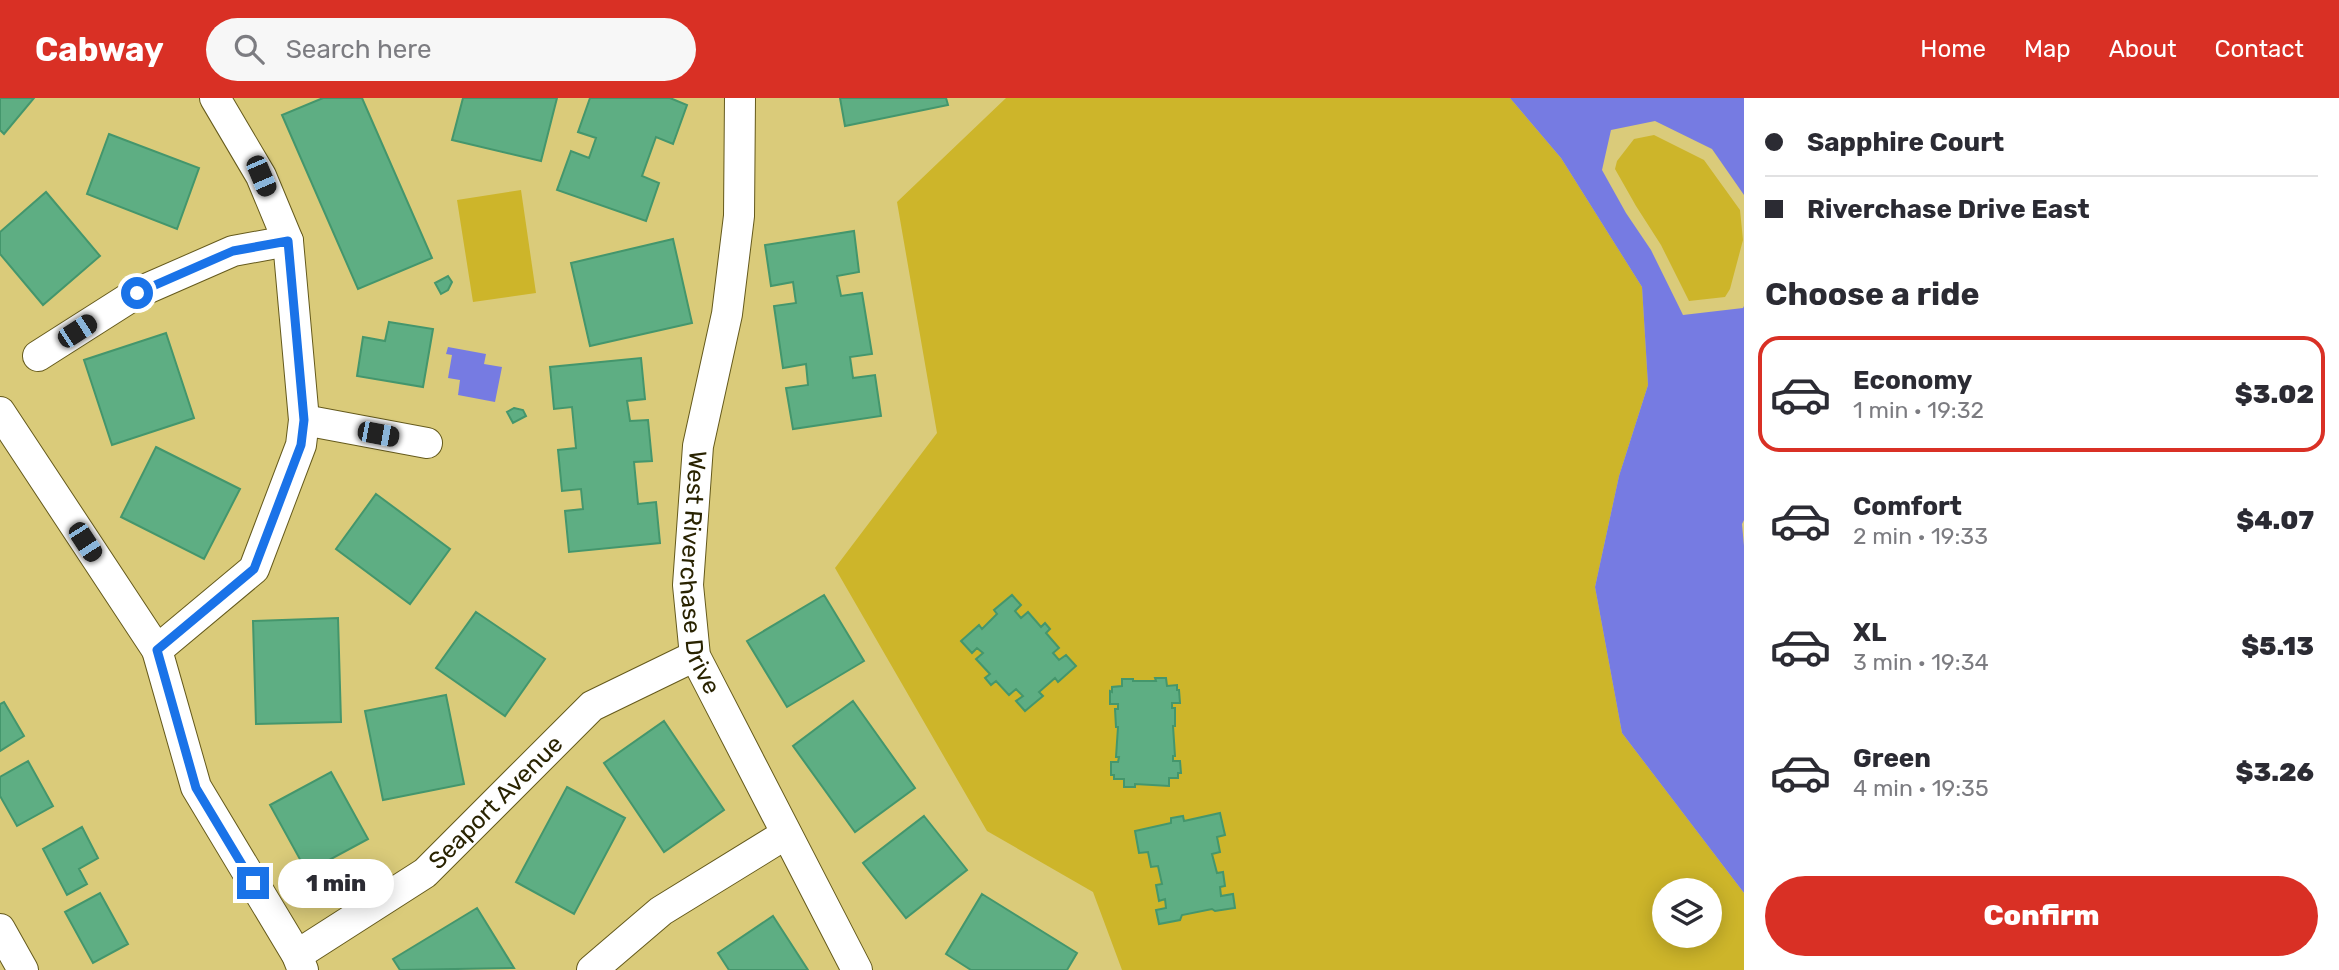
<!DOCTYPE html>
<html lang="en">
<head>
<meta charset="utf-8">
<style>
	body { margin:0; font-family:Rubik,sans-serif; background:#f7f7f7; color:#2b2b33; height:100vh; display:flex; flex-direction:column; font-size:26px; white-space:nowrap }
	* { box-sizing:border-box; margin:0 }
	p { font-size:23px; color:#7c7c81 }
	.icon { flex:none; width:38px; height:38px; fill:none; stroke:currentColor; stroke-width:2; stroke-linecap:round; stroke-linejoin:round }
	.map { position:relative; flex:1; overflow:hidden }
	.panel { display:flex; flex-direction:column; background:#fff; width:595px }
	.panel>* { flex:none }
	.hud { display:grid; align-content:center; height:154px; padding:0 21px; background:#fff }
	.controls { position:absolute; left:1652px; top:780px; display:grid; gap:14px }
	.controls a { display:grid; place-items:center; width:70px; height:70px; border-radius:50%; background:#fff; box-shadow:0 4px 18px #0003; font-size:35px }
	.end { position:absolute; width:32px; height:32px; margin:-16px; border:9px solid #1a73e8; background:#fff; box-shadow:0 0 0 4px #fff }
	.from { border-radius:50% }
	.bubble { position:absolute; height:49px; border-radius:24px; background:#fff; box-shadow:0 4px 18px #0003; font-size:23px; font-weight:800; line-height:49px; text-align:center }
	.car { position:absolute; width:21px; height:42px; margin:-21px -10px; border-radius:9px; box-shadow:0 0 5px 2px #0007; background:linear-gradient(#222 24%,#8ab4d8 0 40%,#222 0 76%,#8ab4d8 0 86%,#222 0) }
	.hud b { display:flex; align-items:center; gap:24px; height:66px; font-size:26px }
	.hud b+b { border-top:2px solid #e1e1e2 }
	.hud i { width:18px; height:18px; background:#2b2b33 }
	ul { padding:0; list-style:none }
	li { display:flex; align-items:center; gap:21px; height:116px; margin:0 14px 10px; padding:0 7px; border:4px solid transparent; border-radius:21px }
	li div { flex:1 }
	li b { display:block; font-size:26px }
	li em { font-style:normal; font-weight:800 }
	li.on { border-color:#d93025 }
	li>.icon { width:63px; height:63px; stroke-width:1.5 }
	h2 { padding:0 21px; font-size:32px; line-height:84px }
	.button { display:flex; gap:14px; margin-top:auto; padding:14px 21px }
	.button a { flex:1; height:80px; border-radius:42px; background:#d93025; color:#fff; font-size:28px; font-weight:800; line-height:80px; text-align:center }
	header { display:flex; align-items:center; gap:42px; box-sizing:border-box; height:98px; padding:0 35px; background:#d93025; color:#fff }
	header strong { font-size:33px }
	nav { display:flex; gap:38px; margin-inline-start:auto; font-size:24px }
	.search { width:490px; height:63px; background:#f7f7f7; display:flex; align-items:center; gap:18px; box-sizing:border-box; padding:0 24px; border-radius:38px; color:#7c7c81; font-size:26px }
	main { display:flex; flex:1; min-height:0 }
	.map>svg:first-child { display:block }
	.green { fill:#cdb52a; fill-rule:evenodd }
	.water { fill:#767be2 }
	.building { fill:#5eae83; stroke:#44966c; stroke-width:2 }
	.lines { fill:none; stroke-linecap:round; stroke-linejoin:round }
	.street-casing { stroke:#655a1c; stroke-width:32 }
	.street { stroke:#fff; stroke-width:30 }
	.route { stroke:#1a73e8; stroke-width:9 }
	.labels { text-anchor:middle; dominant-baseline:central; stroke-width:6; stroke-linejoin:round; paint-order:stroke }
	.street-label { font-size:24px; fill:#292301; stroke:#f2ebc4 }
</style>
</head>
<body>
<header>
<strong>Cabway</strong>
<div class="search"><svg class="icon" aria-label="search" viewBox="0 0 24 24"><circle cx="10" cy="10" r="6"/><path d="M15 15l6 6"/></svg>Search here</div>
<nav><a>Home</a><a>Map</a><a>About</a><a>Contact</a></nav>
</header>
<main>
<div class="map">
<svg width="1744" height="872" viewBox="0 0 1744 872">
	<rect width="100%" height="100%" fill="#dacb7a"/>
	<path class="green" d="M1006,0H1510L1561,60L1642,189L1648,287L1619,378L1595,489L1622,635L1744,795V872H1122L1093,794L987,733L835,470L937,335L897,104ZM1664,793H1710V838H1664Z
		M1654,37L1704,62L1740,112L1743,142L1730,191L1725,199L1689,203L1661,147L1636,108L1615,71L1617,63L1634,41Z
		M521,92L536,195L473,204L457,102Z"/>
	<path class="water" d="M1510,0H1744V97L1712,51L1655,23L1611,32L1602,72L1626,115L1651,152L1683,217L1743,210L1744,208V422L1742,426L1744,448V795L1622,635L1595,489L1619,378L1648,287L1642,189L1561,60Z
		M448,249L486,256L484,266L502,269L495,304L458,297L460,282L448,280L452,257L446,256Z"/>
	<path class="building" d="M0,0H34L4,36L0,32Z
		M323,0H362L432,160L358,191L282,17Z
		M463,0H557L541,63L452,42Z
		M590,0H670L687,7L673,46L656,39L642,78L659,85L646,123L557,92L571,53L589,60L596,40L578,34Z
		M840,0H946L948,7L845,28Z
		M109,36L199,70L177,131L87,96Z
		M46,94L100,158L43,207L0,156V134Z
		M854,133L859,174L837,178L841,198L862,195L872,256L850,259L853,280L875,277L881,318L793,331L786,290L808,287L806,266L783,270L774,208L796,205L793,184L771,188L765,147Z
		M673,141L692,225L590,248L571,165Z
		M448,178L452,184L448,192L441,196L435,185Z
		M389,224L433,231L423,289L357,278L363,239L385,243Z
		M166,235L194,320L112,347L84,262Z
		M641,260L645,301L627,303L630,323L648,322L652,363L634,364L638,406L656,404L660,445L569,454L565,413L583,411L581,391L562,393L558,352L576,350L572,309L554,311L550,269Z
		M514,310L523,312L526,318L513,325L507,314Z
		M156,349L240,391L204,461L121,419Z
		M376,396L450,451L410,506L336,451Z
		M824,497L864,563L787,609L747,543Z
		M1012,497L1021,507L1015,513L1021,520L1028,514L1041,529L1045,525L1050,531L1046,535L1059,550L1053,555L1059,562L1066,557L1076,568L1058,584L1055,580L1039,594L1043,598L1025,613L1016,603L1023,598L1016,591L1009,597L996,583L991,587L985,580L990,576L976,561L983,555L977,550L972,555L961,543L979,527L982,531L997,516L994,512Z
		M476,514L545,561L505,618L436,570Z
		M338,520L341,624L256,626L253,523Z
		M1155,580H1166L1167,588L1177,587V592H1179L1180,605H1172V610H1175V628H1173L1175,658H1173V663H1180L1181,675H1178V680H1169V688L1135,686V689H1124V681H1114V677H1111V664H1118L1119,659H1116L1118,629H1116L1115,611H1118V606H1110V593L1112,594V589L1122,588V581H1133V583H1156Z
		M446,597L464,686L383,702L365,613Z
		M853,603L915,690L855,734L793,648Z
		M4,604L24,638L0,653V606Z
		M664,623L724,712L664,754L604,665Z
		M28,663L53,708L17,728L0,698V679Z
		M331,674L368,741L307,774L270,707Z
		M567,689L625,720L574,816L516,784Z
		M1220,715L1225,737L1217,739L1220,754L1212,756L1217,775L1223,774L1225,788L1220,789L1221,798L1233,796L1235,810L1215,813L1212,811L1182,817L1180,822L1159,826L1156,812L1166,810L1165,801L1159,803L1156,787L1162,786L1158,768L1151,769L1148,754L1139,755L1135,733L1171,725V720L1183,718L1184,723Z
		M924,718L967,772L906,820L863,765Z
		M82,729L98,760L79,771L87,786L67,797L43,751Z
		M100,795L128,846L93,865L65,814Z
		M982,796L1077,855L1067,872H971L946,856Z
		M477,810L514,870L400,872L393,861Z
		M773,818L808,872H729L718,855Z"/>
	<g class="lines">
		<defs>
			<g id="street">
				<path id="s1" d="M740,0L739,118L727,216L698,348L688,487L695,558L857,872"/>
				<path d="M38,258L137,195L233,153L288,143"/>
				<path d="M0,314L157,552L196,689L297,857L303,872"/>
				<path d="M304,322L427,345"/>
				<path d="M157,552L254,471L301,347L304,322L288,143L261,78L215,0"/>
				<path d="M0,831L23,872"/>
				<path id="s2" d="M297,857L425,775L592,608L695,558"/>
				<path d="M592,872L661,813L786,736"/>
			</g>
		</defs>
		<use href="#street" class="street-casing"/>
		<use href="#street" class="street"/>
	</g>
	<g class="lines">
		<path class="route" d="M137,195L233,153L288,143L304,322L301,347L254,471L157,552L196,690L253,785"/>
	</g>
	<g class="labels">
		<g class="street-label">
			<text stroke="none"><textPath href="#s1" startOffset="480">West Riverchase Drive</textPath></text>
			<text stroke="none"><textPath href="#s2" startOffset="252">Seaport Avenue</textPath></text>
		</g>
	</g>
</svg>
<div class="controls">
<a><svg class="icon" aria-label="layers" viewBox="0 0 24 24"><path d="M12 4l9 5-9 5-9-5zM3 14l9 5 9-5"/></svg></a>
</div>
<i class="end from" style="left:137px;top:195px"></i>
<i class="end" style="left:253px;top:785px"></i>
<div class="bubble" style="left:278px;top:761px;width:116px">1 min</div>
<i class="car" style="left:261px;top:78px;rotate:157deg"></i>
<i class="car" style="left:77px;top:233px;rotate:57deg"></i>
<i class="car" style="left:378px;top:336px;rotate:101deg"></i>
<i class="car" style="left:85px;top:444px;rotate:147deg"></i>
</div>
<section class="panel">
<div class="hud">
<b><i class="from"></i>Sapphire Court</b>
<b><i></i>Riverchase Drive East</b>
</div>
<h2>Choose a ride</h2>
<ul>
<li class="on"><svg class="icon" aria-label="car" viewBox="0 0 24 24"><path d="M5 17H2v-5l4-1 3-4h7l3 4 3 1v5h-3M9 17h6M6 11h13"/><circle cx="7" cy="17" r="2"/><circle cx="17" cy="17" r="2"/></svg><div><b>Economy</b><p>1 min · 19:32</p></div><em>$3.02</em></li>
<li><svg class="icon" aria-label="car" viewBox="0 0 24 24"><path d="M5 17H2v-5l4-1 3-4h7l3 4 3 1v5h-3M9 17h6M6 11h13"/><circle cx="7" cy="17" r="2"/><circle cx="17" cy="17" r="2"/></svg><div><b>Comfort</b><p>2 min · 19:33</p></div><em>$4.07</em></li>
<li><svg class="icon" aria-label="car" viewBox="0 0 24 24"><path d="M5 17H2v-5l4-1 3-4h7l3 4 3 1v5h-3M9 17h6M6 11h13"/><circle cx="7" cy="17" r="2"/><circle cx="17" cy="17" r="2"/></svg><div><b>XL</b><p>3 min · 19:34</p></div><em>$5.13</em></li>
<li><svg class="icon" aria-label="car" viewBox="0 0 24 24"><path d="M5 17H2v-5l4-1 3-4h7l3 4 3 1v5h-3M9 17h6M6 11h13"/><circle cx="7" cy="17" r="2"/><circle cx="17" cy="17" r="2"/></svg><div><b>Green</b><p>4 min · 19:35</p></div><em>$3.26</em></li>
</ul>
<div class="button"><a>Confirm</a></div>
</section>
</main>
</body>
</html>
